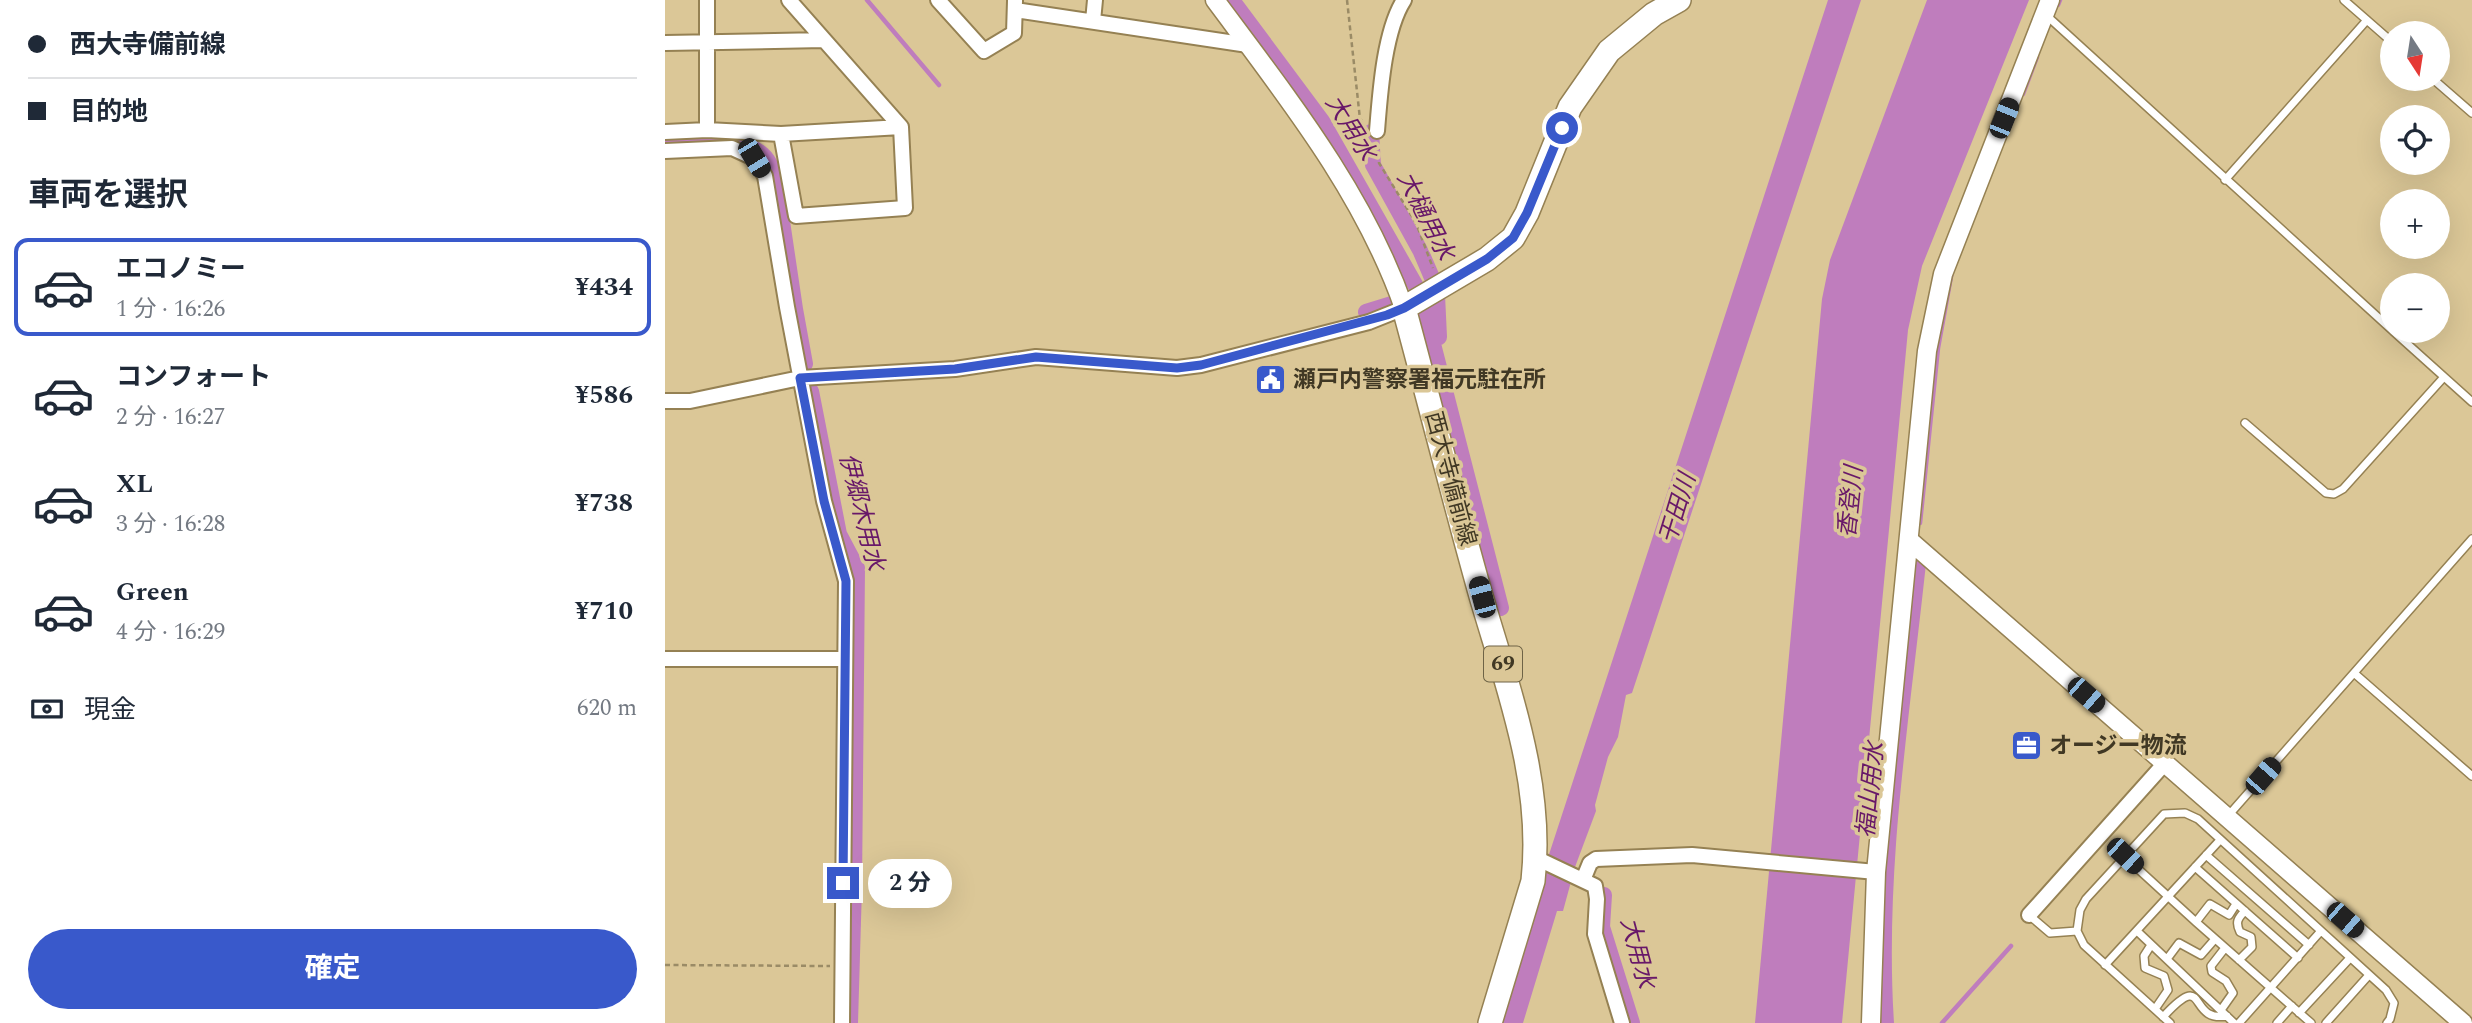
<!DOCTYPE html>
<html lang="ja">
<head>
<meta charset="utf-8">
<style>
	body { margin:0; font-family:Spectral,"Noto Sans JP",serif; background:#f6f6f7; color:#1f2937; height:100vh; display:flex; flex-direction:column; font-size:26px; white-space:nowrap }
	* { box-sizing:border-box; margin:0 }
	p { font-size:23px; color:#747a83 }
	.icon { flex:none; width:38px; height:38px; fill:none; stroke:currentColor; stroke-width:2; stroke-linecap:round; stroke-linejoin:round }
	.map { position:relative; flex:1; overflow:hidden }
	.panel { display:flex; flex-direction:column; background:#fff; width:665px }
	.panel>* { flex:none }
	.top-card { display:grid; align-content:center; height:154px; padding:0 28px; background:#fff }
	.needle { width:46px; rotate:168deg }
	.buttons { position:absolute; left:1715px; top:21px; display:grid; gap:14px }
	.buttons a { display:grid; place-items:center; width:70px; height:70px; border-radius:50%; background:#fff; box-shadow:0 7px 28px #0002; font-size:35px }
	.end { position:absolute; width:32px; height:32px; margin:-16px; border:9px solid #3959cb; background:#fff; box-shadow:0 0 0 4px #fff }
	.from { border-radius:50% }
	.bubble { position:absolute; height:49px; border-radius:24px; background:#fff; box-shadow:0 7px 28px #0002; font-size:23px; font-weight:700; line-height:49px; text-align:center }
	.car { position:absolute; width:21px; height:42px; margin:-21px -10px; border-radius:9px; box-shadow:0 0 5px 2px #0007; background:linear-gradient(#222 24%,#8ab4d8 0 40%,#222 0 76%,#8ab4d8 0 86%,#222 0) }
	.top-card b { display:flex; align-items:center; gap:24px; height:66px; font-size:26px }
	.top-card b+b { border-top:2px solid #e0e1e3 }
	.top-card i { width:18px; height:18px; background:#1f2937 }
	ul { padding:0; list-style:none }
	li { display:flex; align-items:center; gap:21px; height:98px; margin:0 14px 10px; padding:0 14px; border:4px solid transparent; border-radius:14px }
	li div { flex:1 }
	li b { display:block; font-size:26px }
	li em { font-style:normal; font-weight:700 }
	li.on { border-color:#3959cb }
	li>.icon { width:63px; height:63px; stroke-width:1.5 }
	h2 { padding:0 28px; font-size:32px; line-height:84px }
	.pay { display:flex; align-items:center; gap:18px; height:77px; padding:0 28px; font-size:26px }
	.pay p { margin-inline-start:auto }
	.action { display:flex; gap:14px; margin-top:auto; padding:14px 28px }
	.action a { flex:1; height:80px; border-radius:42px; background:#3959cb; color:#fff; font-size:28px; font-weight:700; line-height:80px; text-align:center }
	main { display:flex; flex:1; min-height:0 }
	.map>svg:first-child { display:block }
	.water { fill:#bf7dbd }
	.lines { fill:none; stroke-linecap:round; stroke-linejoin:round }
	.stream { stroke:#bf7dbd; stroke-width:4.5 }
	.canal { stroke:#bf7dbd; stroke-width:16 }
	.service-casing { stroke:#958153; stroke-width:10 }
	.minor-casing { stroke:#958153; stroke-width:18 }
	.tertiary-casing { stroke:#958153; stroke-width:21 }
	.primary-casing { stroke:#958153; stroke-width:26 }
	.path { stroke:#9a8b66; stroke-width:2.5; stroke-dasharray:5 3.5; stroke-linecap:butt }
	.service { stroke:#fff; stroke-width:7 }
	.minor { stroke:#fff; stroke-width:14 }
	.tertiary { stroke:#fff; stroke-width:18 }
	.primary { stroke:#fff; stroke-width:23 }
	.route { stroke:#3959cb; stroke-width:9 }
	.labels { text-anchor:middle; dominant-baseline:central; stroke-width:7; stroke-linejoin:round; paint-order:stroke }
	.shield { fill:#dbc797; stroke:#6e6346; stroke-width:2 }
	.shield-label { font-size:21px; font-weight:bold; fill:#403824 }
	.poi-label { font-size:23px; font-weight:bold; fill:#403824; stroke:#dbc797; text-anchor:start }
	.street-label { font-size:23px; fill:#403824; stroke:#dbc797 }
	.water-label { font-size:24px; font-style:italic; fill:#681869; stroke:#dbc797 }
</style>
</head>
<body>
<main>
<section class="panel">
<div class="top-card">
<b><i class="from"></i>西大寺備前線</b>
<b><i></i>目的地</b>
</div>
<h2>車両を選択</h2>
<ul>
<li class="on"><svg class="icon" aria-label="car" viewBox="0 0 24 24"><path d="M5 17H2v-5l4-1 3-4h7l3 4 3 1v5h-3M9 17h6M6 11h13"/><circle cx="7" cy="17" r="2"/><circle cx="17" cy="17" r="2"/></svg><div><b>エコノミー</b><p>1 分 · 16:26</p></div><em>¥434</em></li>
<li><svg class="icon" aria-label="car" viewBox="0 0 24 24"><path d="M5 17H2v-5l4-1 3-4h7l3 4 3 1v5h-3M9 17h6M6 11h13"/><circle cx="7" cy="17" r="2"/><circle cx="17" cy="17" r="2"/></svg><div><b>コンフォート</b><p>2 分 · 16:27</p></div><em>¥586</em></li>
<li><svg class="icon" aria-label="car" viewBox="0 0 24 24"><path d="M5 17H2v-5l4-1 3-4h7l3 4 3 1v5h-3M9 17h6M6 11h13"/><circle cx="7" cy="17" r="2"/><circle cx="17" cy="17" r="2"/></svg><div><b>XL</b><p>3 分 · 16:28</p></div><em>¥738</em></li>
<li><svg class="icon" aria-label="car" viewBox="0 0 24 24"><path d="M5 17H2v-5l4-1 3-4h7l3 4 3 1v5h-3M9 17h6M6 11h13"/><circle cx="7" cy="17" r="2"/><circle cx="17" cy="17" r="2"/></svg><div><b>Green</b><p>4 分 · 16:29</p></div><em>¥710</em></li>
</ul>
<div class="pay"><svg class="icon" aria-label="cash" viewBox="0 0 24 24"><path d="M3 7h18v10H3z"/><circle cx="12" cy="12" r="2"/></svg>現金<p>620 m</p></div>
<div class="action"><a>確定</a></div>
</section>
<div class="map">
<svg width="1807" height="1023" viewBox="0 0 1807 1023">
	<rect width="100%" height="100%" fill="#dbc797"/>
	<path class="water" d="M1163,0H1196L967,693L961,695L953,737L943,757L930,805L931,811L910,867L898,911H892L858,1023H829Z
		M1262,0H1364L1257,266L1243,330L1177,1023H1090L1157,299L1165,260Z"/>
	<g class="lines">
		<path class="stream" d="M202,0L274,85
			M1393,5L1395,0
			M1358,94L1372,57
			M1255,523L1273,348L1287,271
			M1277,1023L1346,946"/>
		<path class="canal" d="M567,0L657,121L752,288
			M706,132L708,165L756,252L768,280
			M0,143C31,141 73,132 98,155C103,159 107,168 110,174L130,309L140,364
			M772,295L774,337
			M759,309L836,608
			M701,312L727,304
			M146,391L174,534L192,568L189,887L185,1023
			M939,895L937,927L967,1023
			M1221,1023C1211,870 1237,715 1253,563"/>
		<defs>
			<path id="service" d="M1679,0L1727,42
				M1381,15L1727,330
				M1768,79L1807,113
				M1560,180L1702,20
				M1728,331L1807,402
				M1580,423L1661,493L1669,494L1678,489L1779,377
				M1689,673L1807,776
				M1562,817L1807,539
				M1541,855L1644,945
				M1460,857L1531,922L1646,1023
				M1530,867L1633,958
				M1364,915L1385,933L1412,931
				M1531,922L1545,904L1564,915L1571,904
				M1472,931L1569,1023
				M1486,945L1479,956L1480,968L1499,976L1503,990L1490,1009
				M1502,959L1514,943L1536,955L1550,939
				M1574,960L1587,947L1586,937L1575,932C1570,922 1573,918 1580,911
				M1440,965L1555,840
				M1556,1010L1568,993L1561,981L1547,972L1546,966L1560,948
				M1634,1013L1685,958
				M1498,1017C1544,967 1521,1023 1562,1016
				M1505,1023L1419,945L1412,931L1415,910L1421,899L1499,814L1520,813L1533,819L1721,990L1729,1003L1725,1019L1722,1023
				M1574,1023L1655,932
				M1612,1023L1627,1006
				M1661,1023L1704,975"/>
			<path id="minor" d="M42,0V130
				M273,0L319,51L349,33L350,1
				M350,10L583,45
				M428,21L430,0
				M0,43L159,40
				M712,131C715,94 719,31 739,0
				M0,132L42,130L116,134L236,127
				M116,134L131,216L240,208L236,127L124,0
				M0,151L67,148L89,158L100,176L122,307L159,501L181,581L177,1023
				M0,401H25L135,378L290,369L371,357L512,368L536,365L704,322L739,308
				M0,659H180
				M871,858L930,886L932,899L930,934L957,1023
				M918,880L925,863L931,859L1027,855L1211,872
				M1364,915L1500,763"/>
			<path id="tertiary" d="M550,0C622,97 699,193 739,308
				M1245,541L1798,1023
				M1206,1023L1211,872L1262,351L1278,274L1385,0"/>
			<path id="primary" d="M825,1023L868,881C879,783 843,689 816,596C789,500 765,404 739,308L822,259L848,238L862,213L905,107L944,51L989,14L1014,0"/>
		</defs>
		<use href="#service" class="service-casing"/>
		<use href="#minor" class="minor-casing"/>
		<use href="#tertiary" class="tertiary-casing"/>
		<use href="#primary" class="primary-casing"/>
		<path class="path" d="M682,0L695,119L697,121
			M713,145L714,163L751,223L768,268
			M0,965L165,966"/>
		<use href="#service" class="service"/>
		<use href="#minor" class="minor"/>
		<use href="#tertiary" class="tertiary"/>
		<use href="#primary" class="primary"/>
	</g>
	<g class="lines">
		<path class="route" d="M178,883L181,581L159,501L135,378L290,369L371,357L512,368L536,365L722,315L739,308L822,259L848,238L862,213L897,128"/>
	</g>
	<defs>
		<symbol id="civic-square" viewBox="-11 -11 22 22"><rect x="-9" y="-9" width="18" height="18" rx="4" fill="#3959cb" stroke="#dbc797"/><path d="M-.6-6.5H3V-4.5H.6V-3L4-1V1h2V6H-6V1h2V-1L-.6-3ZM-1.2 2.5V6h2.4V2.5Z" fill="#fff"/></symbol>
		<symbol id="office-square" viewBox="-11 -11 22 22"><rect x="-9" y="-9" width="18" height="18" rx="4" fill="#3959cb" stroke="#dbc797"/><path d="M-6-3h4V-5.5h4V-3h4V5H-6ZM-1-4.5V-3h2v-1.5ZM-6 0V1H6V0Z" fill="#fff"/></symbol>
	</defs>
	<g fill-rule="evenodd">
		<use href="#civic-square" x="588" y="362" width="35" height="35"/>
		<use href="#office-square" x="1344" y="728" width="35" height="35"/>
	</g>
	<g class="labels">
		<rect class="shield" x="819" y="646.5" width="38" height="35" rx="5"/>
		<g class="shield-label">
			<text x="838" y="664">69</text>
		</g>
		<g class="poi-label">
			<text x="628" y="380">瀬戸内警察署福元駐在所</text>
			<text x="1384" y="746">オージー物流</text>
		</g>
		<g class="street-label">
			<text transform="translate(785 479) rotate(75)">西大寺備前線</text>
		</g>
		<g class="water-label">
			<text transform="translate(685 128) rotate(58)">大用水</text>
			<text transform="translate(760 216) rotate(63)">大樋用水</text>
			<text transform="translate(1186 502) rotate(-84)">香登川</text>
			<text transform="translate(1013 509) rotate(-73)">干田川</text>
			<text transform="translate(196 512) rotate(76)">伊郷木用水</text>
			<text transform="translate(1206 790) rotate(-84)">福山用水</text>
			<text transform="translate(972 953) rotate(75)">大用水</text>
		</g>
	</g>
</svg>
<div class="buttons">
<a><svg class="needle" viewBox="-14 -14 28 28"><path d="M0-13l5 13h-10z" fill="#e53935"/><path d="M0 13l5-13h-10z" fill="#747a83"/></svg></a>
<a><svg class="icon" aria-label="locate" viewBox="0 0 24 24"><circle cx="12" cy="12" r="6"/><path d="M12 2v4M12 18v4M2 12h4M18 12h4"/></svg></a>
<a>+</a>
<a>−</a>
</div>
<i class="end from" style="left:897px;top:128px"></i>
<i class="end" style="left:178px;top:883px"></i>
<div class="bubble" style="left:203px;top:859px;width:84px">2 分</div>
<i class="car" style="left:1339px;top:118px;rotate:22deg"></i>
<i class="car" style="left:89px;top:158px;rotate:149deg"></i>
<i class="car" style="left:817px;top:597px;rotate:345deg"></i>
<i class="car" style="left:1421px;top:695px;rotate:131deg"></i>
<i class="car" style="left:1598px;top:776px;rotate:41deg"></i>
<i class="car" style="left:1460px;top:856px;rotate:133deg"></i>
<i class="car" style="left:1680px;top:920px;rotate:131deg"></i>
</div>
</main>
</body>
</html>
